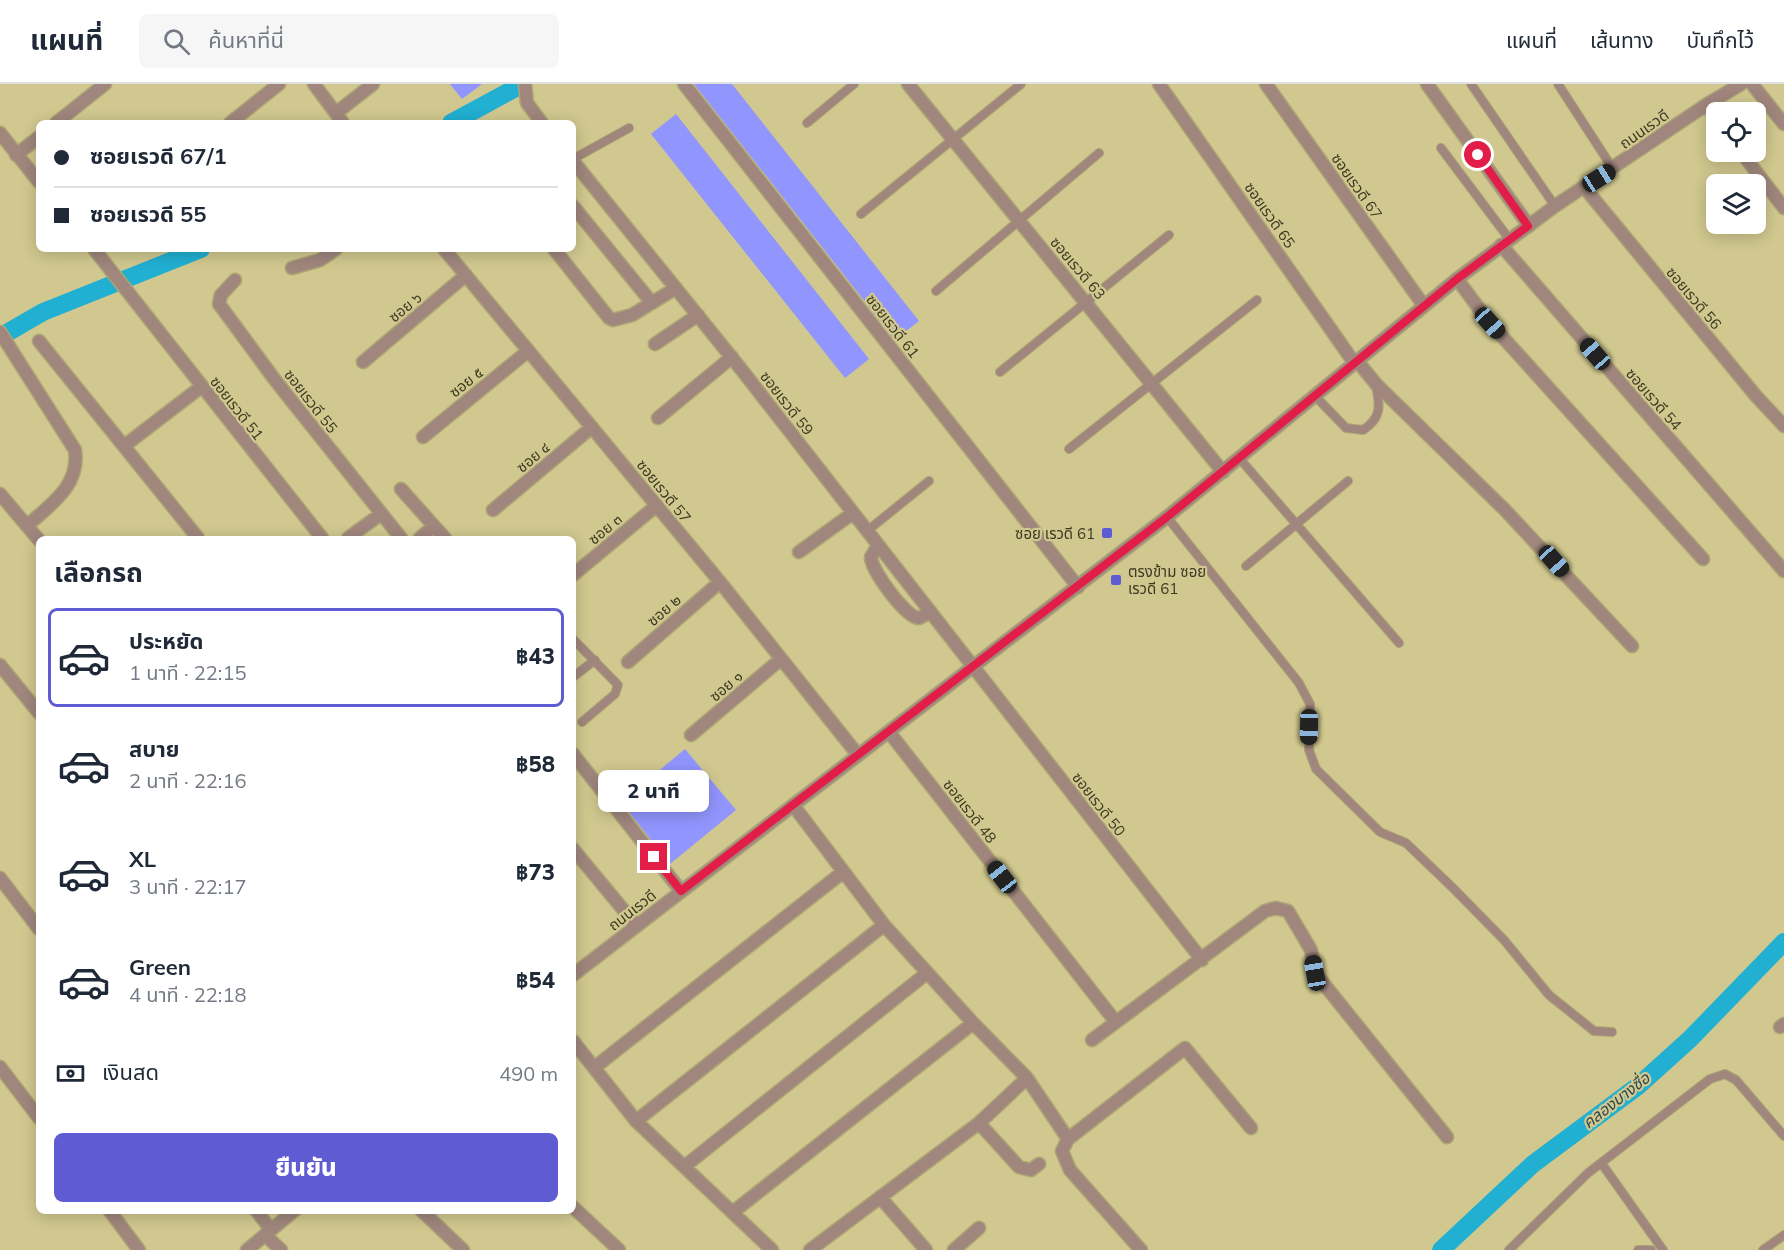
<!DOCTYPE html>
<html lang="th">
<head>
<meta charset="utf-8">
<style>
	body { margin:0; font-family:Mulish,"Noto Sans Thai",sans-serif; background:#f6f6f7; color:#1f2937; height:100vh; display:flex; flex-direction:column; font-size:22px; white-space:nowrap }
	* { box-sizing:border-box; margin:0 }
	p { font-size:20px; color:#747a83 }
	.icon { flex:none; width:33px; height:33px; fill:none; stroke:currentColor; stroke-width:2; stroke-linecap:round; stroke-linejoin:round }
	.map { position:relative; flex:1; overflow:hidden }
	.sheet { position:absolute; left:36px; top:452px; width:540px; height:678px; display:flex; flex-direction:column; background:#fff; border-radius:9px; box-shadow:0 3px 15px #0003 }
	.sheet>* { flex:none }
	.hud { position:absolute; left:36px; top:36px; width:540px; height:132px; border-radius:9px; box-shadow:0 3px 15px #0003; display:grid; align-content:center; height:132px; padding:0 18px; background:#fff }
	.controls { position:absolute; left:1706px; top:18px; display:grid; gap:12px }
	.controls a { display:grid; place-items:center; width:60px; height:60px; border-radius:9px; background:#fff; box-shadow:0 3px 15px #0003; font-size:30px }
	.end { position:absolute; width:27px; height:27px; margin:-14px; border:8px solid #e11d48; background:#fff; box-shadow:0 0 0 3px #fff }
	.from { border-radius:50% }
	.bubble { position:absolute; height:42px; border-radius:9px; background:#fff; box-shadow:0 3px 15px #0003; font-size:20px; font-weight:800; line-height:42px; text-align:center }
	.car { position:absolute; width:18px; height:36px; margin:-18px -9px; border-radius:8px; box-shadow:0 0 4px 2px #0007; background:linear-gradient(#222 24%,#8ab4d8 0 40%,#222 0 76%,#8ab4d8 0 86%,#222 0) }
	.hud b { display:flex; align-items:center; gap:21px; height:57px; font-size:22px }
	.hud b+b { border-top:2px solid #e0e1e3 }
	.hud i { width:15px; height:15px; background:#1f2937 }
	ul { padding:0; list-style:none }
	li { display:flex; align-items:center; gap:18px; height:99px; margin:0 12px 9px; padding:0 6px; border:3px solid transparent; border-radius:9px }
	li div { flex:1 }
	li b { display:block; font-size:22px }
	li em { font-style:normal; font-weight:800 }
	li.active { border-color:#5f5bd3 }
	li>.icon { width:54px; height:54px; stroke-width:1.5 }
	h2 { padding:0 18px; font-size:27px; line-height:72px }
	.pay { display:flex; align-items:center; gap:15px; height:66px; padding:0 18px; font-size:22px }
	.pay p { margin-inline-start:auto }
	.button { display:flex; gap:12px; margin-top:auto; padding:12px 18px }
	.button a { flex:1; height:69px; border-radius:9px; background:#5f5bd3; color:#fff; font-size:24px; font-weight:800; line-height:69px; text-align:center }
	header { display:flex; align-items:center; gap:36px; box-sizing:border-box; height:84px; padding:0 30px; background:#fff; border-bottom:2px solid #e0e1e3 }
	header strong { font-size:28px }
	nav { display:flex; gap:33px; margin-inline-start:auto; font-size:21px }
	.search { width:420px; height:54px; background:#f6f6f7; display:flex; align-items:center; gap:15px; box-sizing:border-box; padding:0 21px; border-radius:9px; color:#747a83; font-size:22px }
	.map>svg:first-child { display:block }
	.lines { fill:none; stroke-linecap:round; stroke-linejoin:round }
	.canal { stroke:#21afd2; stroke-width:18 }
	.building { fill:#9195fe }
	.service-casing { stroke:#ada675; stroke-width:10 }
	.minor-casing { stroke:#ada675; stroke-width:15 }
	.tertiary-casing { stroke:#ada675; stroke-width:15 }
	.service { stroke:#a0867d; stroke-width:8 }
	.minor { stroke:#a0867d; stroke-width:12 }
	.tertiary { stroke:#a0867d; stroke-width:12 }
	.route { stroke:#e11d48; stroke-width:8 }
	.poi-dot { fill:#5f5bd3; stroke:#d1c88f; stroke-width:2 }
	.labels { text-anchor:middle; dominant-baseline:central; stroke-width:4.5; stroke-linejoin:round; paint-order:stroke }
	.street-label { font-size:15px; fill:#3d3922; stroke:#d1c88f }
	.poi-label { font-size:15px; fill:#3d3922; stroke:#d1c88f; text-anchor:end }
	.water-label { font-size:16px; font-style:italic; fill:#2d4851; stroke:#d1c88f }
</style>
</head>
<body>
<header>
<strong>แผนที่</strong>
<div class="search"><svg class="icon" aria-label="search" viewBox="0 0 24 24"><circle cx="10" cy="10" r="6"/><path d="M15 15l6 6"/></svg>ค้นหาที่นี่</div>
<nav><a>แผนที่</a><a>เส้นทาง</a><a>บันทึกไว้</a></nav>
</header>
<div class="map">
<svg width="1784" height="1166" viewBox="0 0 1784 1166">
	<rect width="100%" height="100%" fill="#d1c88f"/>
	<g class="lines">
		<path class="canal" d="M451,39L523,0
			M0,253L43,228L201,165
			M1441,1166L1533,1080L1638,1002L1690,955L1784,858"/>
	</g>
	<path class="building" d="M450,0H482L462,15Z
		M694,0H732L919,237L895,256Z
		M676,30L869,275L845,294L651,50Z
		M685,665L736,726L670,780L621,718Z"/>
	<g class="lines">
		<defs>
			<path id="service" d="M1471,0L1555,122
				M1558,0L1613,85
				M807,39L854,0
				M1441,64L1510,156
				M573,75L629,44
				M861,130L1021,0
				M936,207L1099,69
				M1000,288L1169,151
				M1315,312L1346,344L1363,346C1382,334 1380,321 1376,302
				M1069,365L1257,216
				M1240,375L1399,559
				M1167,433L1299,599L1310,620L1309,666L1316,685L1380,748L1406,759L1453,804L1504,856L1549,911L1594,947L1612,948
				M867,447L929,397
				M1246,482L1348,397
				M573,555L618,601L615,610L582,638
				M573,593L595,576
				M1602,1080L1663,1166
				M1509,1166L1588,1089L1710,995L1725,990L1736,996L1784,1052
				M1638,1166H1651
				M1763,1166L1784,1151"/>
			<path id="minor" d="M314,0L343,39
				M525,0L527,19L542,39
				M684,0L1078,503
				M908,0L1223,388
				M1159,0L1355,280
				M1266,0L1424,222
				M1427,0L1529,142
				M1752,0L1784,40
				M1706,21L1716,34
				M336,29L373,0
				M56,39L105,0
				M230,39L279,0
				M0,49L39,98
				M1741,68L1784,124
				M16,71L39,53
				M573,77L741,285L1202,876
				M1584,103L1756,312L1784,342
				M573,122L652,219
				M1501,161L1784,487
				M94,165L322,454
				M444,165L720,498L858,671
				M554,165L609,234L613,236L632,231L676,204
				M292,184L320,176L336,165
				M1457,195L1490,239L1703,475
				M235,196L221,211L219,220L275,296L401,454
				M0,248L75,366C80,402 52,419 27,442
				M39,257L198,454
				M655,260L698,231
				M363,278L466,191
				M1358,278L1376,300L1504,425L1632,562
				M658,334L732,273
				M423,353L528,267
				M124,362L201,303
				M401,405L434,442L420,454
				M0,410L39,456
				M493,426L592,343
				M434,442L445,454
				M348,454L381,430
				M878,461L871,473C871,486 906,534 919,534L931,528
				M799,468L853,429
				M573,491L656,422
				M628,578L720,498
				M0,581L39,629
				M889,648L1115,937
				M691,651L781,575
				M573,670L681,807
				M793,721L884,841L973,939L1027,994L1068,1055
				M573,765L636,841
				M0,794L39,845
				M1780,943L1784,940
				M1092,956L1265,827L1276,824L1288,827L1311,866L1315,889L1447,1053
				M573,957L636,1037L772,1166
				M0,983L39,1034
				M595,983L843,788
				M636,1037L884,841
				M979,1039L1019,1083L1031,1086L1039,1080
				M685,1082L927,889
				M880,1113L926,1166
				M573,1123L619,1166
				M109,1126L139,1166
				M256,1126L271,1146
				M421,1126L463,1166
				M733,1128L973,939
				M265,1151L281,1166
				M810,1166L979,1039L1027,994
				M954,1166L979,1144
				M1141,1166L1070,1086L1062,1067L1068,1055L1185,964L1251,1044"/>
			<path id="tertiary" d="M573,891L1167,433L1457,195L1555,122L1706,21L1741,0
				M247,1166L295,1126"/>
		</defs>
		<use href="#service" class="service-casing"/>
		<use href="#minor" class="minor-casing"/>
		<use href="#tertiary" class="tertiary-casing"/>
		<use href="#service" class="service"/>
		<use href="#minor" class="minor"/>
		<use href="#tertiary" class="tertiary"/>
	</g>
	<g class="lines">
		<path class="route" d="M654,773L681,807L1167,433L1457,195L1528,142L1478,71"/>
	</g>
	<g class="poi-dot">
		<rect x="1101" y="443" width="12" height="12" rx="3"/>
		<rect x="1110" y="490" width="12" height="12" rx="3"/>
	</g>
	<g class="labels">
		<g class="street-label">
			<text transform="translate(1644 45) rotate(-35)">ถนนเรวดี</text>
			<text transform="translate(1357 102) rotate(55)">ซอยเรวดี 67</text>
			<text transform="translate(1270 131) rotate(55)">ซอยเรวดี 65</text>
			<text transform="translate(1078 184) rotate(50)">ซอยเรวดี 63</text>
			<text transform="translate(1694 214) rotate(50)">ซอยเรวดี 56</text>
			<text transform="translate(405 223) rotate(-40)">ซอย ๖</text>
			<text transform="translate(893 242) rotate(52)">ซอยเรวดี 61</text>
			<text transform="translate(466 298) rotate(-39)">ซอย ๕</text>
			<text transform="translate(1654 315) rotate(49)">ซอยเรวดี 54</text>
			<text transform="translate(311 317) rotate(52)">ซอยเรวดี 55</text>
			<text transform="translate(787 319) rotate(52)">ซอยเรวดี 59</text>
			<text transform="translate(237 324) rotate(52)">ซอยเรวดี 51</text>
			<text transform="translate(533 373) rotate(-40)">ซอย ๔</text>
			<text transform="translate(664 407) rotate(51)">ซอยเรวดี 57</text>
			<text transform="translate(605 445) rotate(-40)">ซอย ๓</text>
			<text transform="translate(664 526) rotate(-41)">ซอย ๒</text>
			<text transform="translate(726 602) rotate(-41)">ซอย ๑</text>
			<text transform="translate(1099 720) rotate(52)">ซอยเรวดี 50</text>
			<text transform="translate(970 727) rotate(52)">ซอยเรวดี 48</text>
			<text transform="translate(632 826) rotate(-38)">ถนนเรวดี</text>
		</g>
		<g class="poi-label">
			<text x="1095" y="449">ซอย เรวดี 61</text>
			<text x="1128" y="487" text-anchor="start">ตรงข้าม ซอย<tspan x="1128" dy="17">เรวดี 61</tspan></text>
		</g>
		<g class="water-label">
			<text transform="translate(1616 1016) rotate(-38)">คลองบางซื่อ</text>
		</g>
	</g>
</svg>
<div class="controls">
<a><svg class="icon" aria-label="locate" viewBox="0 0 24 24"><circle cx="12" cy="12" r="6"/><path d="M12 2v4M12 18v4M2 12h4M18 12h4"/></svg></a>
<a><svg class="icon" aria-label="layers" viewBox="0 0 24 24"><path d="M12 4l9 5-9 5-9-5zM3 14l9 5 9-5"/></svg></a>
</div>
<i class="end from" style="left:1478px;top:71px"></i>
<i class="end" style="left:654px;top:773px"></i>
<div class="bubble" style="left:598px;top:686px;width:111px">2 นาที</div>
<i class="car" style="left:1599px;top:94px;rotate:58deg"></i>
<i class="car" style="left:1490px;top:239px;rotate:138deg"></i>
<i class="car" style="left:1595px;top:270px;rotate:319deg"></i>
<i class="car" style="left:1554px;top:477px;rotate:138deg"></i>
<i class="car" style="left:1309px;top:643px;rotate:181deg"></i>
<i class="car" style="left:1002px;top:793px;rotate:322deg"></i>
<i class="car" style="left:1315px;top:889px;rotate:350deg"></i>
<div class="hud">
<b><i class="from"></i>ซอยเรวดี 67/1</b>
<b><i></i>ซอยเรวดี 55</b>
</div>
<section class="sheet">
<h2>เลือกรถ</h2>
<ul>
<li class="active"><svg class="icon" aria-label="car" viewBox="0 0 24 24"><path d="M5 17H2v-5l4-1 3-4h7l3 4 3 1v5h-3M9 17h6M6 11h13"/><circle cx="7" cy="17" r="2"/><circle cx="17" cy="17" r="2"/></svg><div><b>ประหยัด</b><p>1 นาที · 22:15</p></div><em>฿43</em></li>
<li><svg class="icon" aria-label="car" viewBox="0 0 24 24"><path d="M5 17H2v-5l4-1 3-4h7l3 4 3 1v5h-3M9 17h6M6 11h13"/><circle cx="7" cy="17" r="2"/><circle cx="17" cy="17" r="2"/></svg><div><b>สบาย</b><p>2 นาที · 22:16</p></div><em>฿58</em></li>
<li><svg class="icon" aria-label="car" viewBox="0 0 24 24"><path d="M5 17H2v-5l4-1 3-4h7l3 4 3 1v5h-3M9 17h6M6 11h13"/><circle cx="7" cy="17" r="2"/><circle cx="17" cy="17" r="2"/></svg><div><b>XL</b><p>3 นาที · 22:17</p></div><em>฿73</em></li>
<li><svg class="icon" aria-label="car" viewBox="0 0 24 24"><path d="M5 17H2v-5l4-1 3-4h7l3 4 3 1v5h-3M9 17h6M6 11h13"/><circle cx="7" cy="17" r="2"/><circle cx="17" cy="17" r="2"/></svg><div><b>Green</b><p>4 นาที · 22:18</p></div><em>฿54</em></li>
</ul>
<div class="pay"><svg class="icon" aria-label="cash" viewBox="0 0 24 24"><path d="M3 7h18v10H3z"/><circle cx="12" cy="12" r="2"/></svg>เงินสด<p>490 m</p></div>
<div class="button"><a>ยืนยัน</a></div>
</section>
</div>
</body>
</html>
